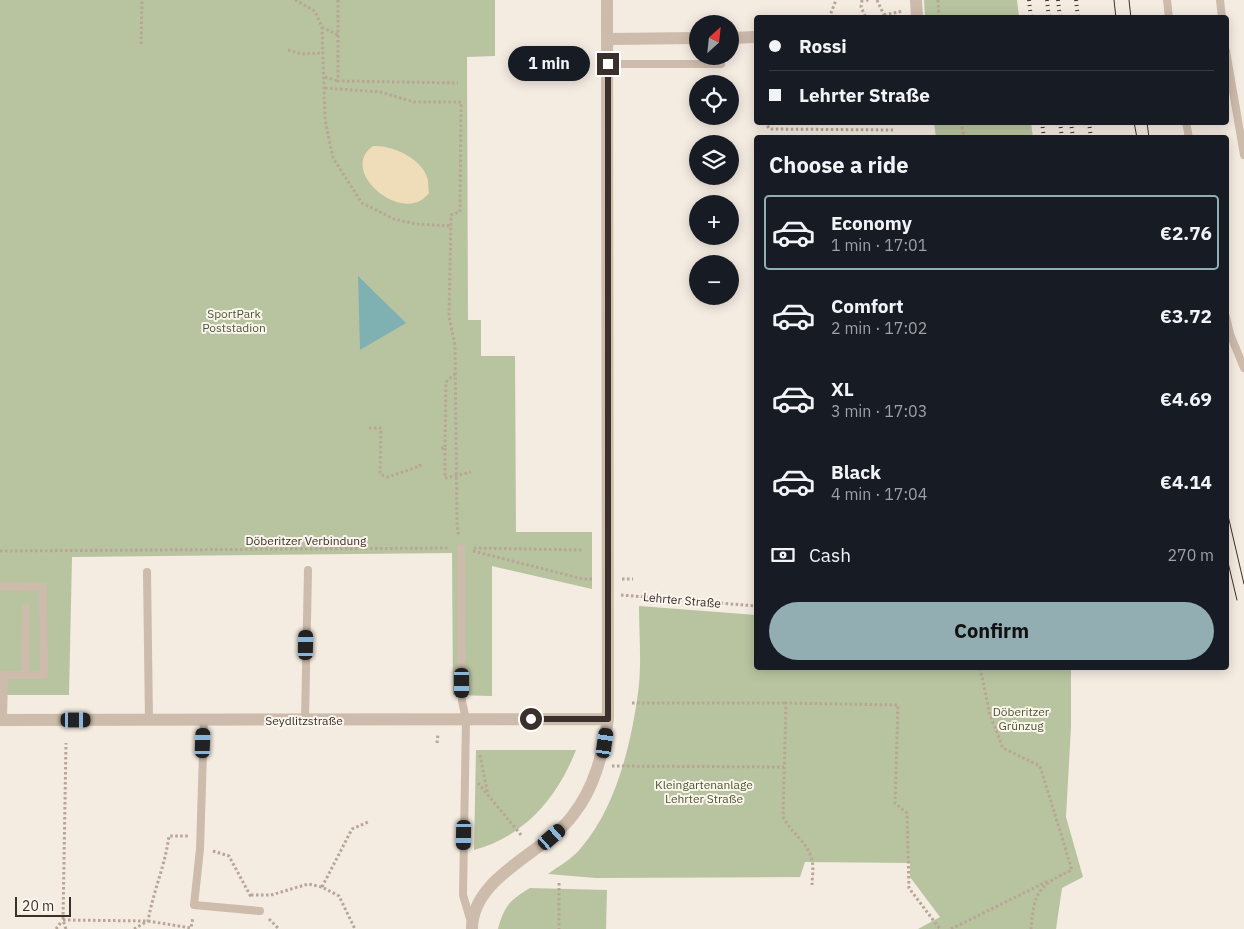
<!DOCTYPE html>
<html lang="en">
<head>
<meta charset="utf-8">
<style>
	body { margin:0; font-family:"IBM Plex Sans",sans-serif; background:#242831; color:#f1f3f6; height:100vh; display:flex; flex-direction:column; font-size:19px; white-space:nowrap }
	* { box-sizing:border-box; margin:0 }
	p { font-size:16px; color:#9ea1a6 }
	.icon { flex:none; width:28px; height:28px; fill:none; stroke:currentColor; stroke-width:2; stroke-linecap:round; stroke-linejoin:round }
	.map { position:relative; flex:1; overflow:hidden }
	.panel { position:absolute; left:754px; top:135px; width:475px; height:535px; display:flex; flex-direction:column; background:#171b24; border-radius:5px; box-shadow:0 2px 12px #0003 }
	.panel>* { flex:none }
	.hud { position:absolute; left:754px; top:15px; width:475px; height:110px; border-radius:5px; box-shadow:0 2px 12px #0003; display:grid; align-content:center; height:110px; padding:0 15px; background:#171b24 }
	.needle { width:32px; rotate:27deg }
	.tools { position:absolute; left:689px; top:15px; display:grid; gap:10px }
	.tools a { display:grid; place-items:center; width:50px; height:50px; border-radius:50%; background:#171b24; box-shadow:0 2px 12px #0003; font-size:25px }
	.scale { position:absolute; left:15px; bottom:12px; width:56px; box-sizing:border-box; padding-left:5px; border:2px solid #3b302b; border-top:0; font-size:14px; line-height:18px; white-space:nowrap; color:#3b302b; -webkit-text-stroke:4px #fbf5ee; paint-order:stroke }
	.end { position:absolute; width:22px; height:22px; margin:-11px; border:6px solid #3b302b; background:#fff; box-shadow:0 0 0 2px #fff }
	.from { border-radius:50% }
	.bubble { position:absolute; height:35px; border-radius:18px; background:#171b24; box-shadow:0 2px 12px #0003; font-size:16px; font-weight:700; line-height:35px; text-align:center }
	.car { position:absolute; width:15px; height:30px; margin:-15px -8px; border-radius:6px; box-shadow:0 0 4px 1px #0007; background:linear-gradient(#222 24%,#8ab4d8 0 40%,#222 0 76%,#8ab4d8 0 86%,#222 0) }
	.hud b { display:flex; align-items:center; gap:18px; height:48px; font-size:19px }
	.hud b+b { border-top:1px solid #363941 }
	.hud i { width:12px; height:12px; background:#f1f3f6 }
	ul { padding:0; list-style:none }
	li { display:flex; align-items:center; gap:15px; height:75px; margin:0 10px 8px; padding:0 5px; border:2px solid transparent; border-radius:5px }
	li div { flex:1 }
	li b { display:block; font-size:19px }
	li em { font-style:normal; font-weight:700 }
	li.current { border-color:#92aeb2 }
	li>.icon { width:45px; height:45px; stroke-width:1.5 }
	h2 { padding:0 15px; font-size:22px; line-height:60px }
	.pay { display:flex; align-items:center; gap:12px; height:55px; padding:0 15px; font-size:19px }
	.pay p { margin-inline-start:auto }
	.action { display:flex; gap:10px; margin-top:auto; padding:10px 15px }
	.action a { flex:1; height:58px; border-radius:30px; background:#92aeb2; color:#111; font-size:20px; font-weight:700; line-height:58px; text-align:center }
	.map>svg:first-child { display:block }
	.green { fill:#b8c4a0 }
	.sand { fill:#efdcb8 }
	.water { fill:#7fb0b2 }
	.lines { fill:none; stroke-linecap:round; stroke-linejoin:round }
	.path { stroke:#b9a596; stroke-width:3; stroke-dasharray:2.5 2.5; stroke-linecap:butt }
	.service { stroke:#cdbbac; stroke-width:8 }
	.minor { stroke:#cdbbac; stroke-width:12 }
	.tram { stroke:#3b302b; stroke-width:1 }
	.rail { stroke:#3b302b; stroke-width:4; stroke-dasharray:1 4; stroke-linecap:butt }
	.route { stroke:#3b302b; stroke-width:6 }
	.labels { text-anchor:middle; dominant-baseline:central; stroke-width:4; stroke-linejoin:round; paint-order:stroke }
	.park-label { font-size:12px; fill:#4a5a2e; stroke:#fbf5ee }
	.street-label { font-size:12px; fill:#3b302b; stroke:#fbf5ee }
</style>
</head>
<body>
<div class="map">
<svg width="1244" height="929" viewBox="0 0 1244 929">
	<rect width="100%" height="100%" fill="#f4ebe1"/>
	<path class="green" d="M0,0H495V56L467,57L468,320H481V356H515L516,532H592V589L492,566V696L453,695L452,553L72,557L69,695H0Z
		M924,0H1017L1019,17H925Z
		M934,123H1031L1033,137H936Z
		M639,606L756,615V668H1071V727L1066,817L1083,877L1062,888L1056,929H918L940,917L910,877V863L805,862L800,877L596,878L548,874C559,866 572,859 581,848C616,807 631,745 638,693C642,665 639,634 639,606Z
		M476,750H576C557,798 525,836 474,850Z
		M530,888L607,890L606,929H498C504,906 510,900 530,888Z"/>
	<path class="sand" d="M373,146C392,145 421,158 427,177C429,182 428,188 429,193C404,227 337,171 373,146Z"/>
	<path class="water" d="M358,276L406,323L360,350Z"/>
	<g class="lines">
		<path class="path" d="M295,0L315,11L322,27L325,120L333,158L362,203L394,219L416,224L452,226
			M338,0V81L458,83
			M862,0L861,7L866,18
			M866,0H869
			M877,0L884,15V18
			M938,0L939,18
			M884,15L903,11
			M829,18L836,0
			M322,27L338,35
			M141,44L142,0
			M288,50L301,54L322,53
			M325,77L338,81
			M325,88L381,92L414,102H461L460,212L451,215L449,317L455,345L457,525L459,537
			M764,122L770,129L893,130
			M961,122L964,138
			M369,428H383
			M381,431L380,474L388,477L420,466V463
			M441,448H445L446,382L455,374
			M445,448V478L471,472
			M474,548L583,550
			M0,551L449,548
			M473,551L583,579H593
			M622,579H633
			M621,595L756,606
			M980,668L990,715L1003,748L1040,766L1072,870C1038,885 1034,893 1031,929
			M632,703H786
			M437,743L438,734
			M480,755L488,795
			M612,766L784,767
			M478,783L521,835
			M213,851L229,856L251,897
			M559,883V929
			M812,885C812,878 814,868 812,861C809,843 791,833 783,817L786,703L898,705L895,803L907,813L909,888L940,929
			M322,887L352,829L370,821
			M251,895H271L308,884L322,887L339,896L355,929
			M269,919L279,929
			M63,920L148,921L191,928L193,917
			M56,929L62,921
			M66,929L63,920L66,743
			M134,929L148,921C153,892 165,866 169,836H189
			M951,929L1048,881"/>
		<path class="service" d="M1167,0L1169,18
			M1220,0L1222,18
			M1226,51L1244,155
			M608,64H721
			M1186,122L1189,138
			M1226,317L1230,334L1244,368
			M461,548L462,701L466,720L463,895L471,922
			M147,572L149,720
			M0,586L43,587L44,675H0
			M25,675L26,608
			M3,720L4,675
			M204,720L200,849L194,905L260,911
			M305,720L308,570"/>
		<path class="minor" d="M916,0L917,18
			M730,38L756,37
			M607,39L698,38
			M0,720L608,719
			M472,929C472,876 545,853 573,815C595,787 603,753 608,719L607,0"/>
		<path class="tram" d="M1114,0L1116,18
			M1129,0L1131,18
			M1134,122L1137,138
			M1147,122L1149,138
			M1226,507L1244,584
			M1226,554L1237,600"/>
		<path class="rail" d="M1029,0L1031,18
			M1047,0L1049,18
			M1058,0L1060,18
			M1076,0L1078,18
			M1042,122L1044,138
			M1060,122L1062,138
			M1071,122L1073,138
			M1089,122L1091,138"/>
	</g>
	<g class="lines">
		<path class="route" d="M531,719H608V64"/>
	</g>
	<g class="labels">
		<g class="park-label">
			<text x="234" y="313">SportPark<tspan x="234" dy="14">Poststadion</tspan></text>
			<text x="1021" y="711">Döberitzer<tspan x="1021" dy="14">Grünzug</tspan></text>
			<text x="704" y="784">Kleingartenanlage<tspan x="704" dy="14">Lehrter Straße</tspan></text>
		</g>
		<g class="street-label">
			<text x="306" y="540">Döberitzer Verbindung</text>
			<text transform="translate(682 600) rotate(5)">Lehrter Straße</text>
			<text x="304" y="720">Seydlitzstraße</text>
		</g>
	</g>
</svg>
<div class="tools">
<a><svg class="needle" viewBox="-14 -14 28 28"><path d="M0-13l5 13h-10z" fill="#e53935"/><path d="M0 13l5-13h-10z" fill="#9ea1a6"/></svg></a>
<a><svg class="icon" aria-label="locate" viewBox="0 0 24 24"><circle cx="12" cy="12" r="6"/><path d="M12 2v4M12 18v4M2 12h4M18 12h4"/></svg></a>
<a><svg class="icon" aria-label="layers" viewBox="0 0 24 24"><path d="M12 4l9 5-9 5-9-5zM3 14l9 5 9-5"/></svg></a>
<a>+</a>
<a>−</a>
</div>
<div class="scale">20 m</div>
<i class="end from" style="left:531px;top:719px"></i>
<i class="end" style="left:608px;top:64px"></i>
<div class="bubble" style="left:508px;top:46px;width:82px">1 min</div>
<i class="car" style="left:306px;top:645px;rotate:1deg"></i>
<i class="car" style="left:462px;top:683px;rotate:180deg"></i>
<i class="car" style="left:76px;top:720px;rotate:90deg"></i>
<i class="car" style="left:203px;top:743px;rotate:2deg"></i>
<i class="car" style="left:605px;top:743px;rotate:8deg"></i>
<i class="car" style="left:464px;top:835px;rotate:181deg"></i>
<i class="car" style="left:552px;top:837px;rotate:49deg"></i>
<div class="hud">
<b><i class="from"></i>Rossi</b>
<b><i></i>Lehrter Straße</b>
</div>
<section class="panel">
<h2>Choose a ride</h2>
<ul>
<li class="current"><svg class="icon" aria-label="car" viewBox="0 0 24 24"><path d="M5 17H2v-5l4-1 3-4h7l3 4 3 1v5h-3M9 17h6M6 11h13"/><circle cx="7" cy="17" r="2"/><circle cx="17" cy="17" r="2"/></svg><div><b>Economy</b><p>1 min · 17:01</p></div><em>€2.76</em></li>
<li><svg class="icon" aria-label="car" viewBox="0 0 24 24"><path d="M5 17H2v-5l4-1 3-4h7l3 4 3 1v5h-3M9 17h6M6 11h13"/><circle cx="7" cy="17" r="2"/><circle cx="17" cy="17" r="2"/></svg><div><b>Comfort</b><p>2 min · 17:02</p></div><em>€3.72</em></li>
<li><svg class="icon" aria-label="car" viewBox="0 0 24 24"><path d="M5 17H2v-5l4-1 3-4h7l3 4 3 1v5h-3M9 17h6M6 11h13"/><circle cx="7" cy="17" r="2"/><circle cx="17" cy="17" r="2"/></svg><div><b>XL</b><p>3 min · 17:03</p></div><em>€4.69</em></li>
<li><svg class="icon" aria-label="car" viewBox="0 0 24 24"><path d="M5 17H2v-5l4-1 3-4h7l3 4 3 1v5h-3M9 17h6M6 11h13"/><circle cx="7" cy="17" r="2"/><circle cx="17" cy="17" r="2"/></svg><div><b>Black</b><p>4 min · 17:04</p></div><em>€4.14</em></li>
</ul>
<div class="pay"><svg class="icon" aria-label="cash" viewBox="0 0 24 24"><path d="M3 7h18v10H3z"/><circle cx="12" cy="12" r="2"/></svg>Cash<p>270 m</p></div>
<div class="action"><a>Confirm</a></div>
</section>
</div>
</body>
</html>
